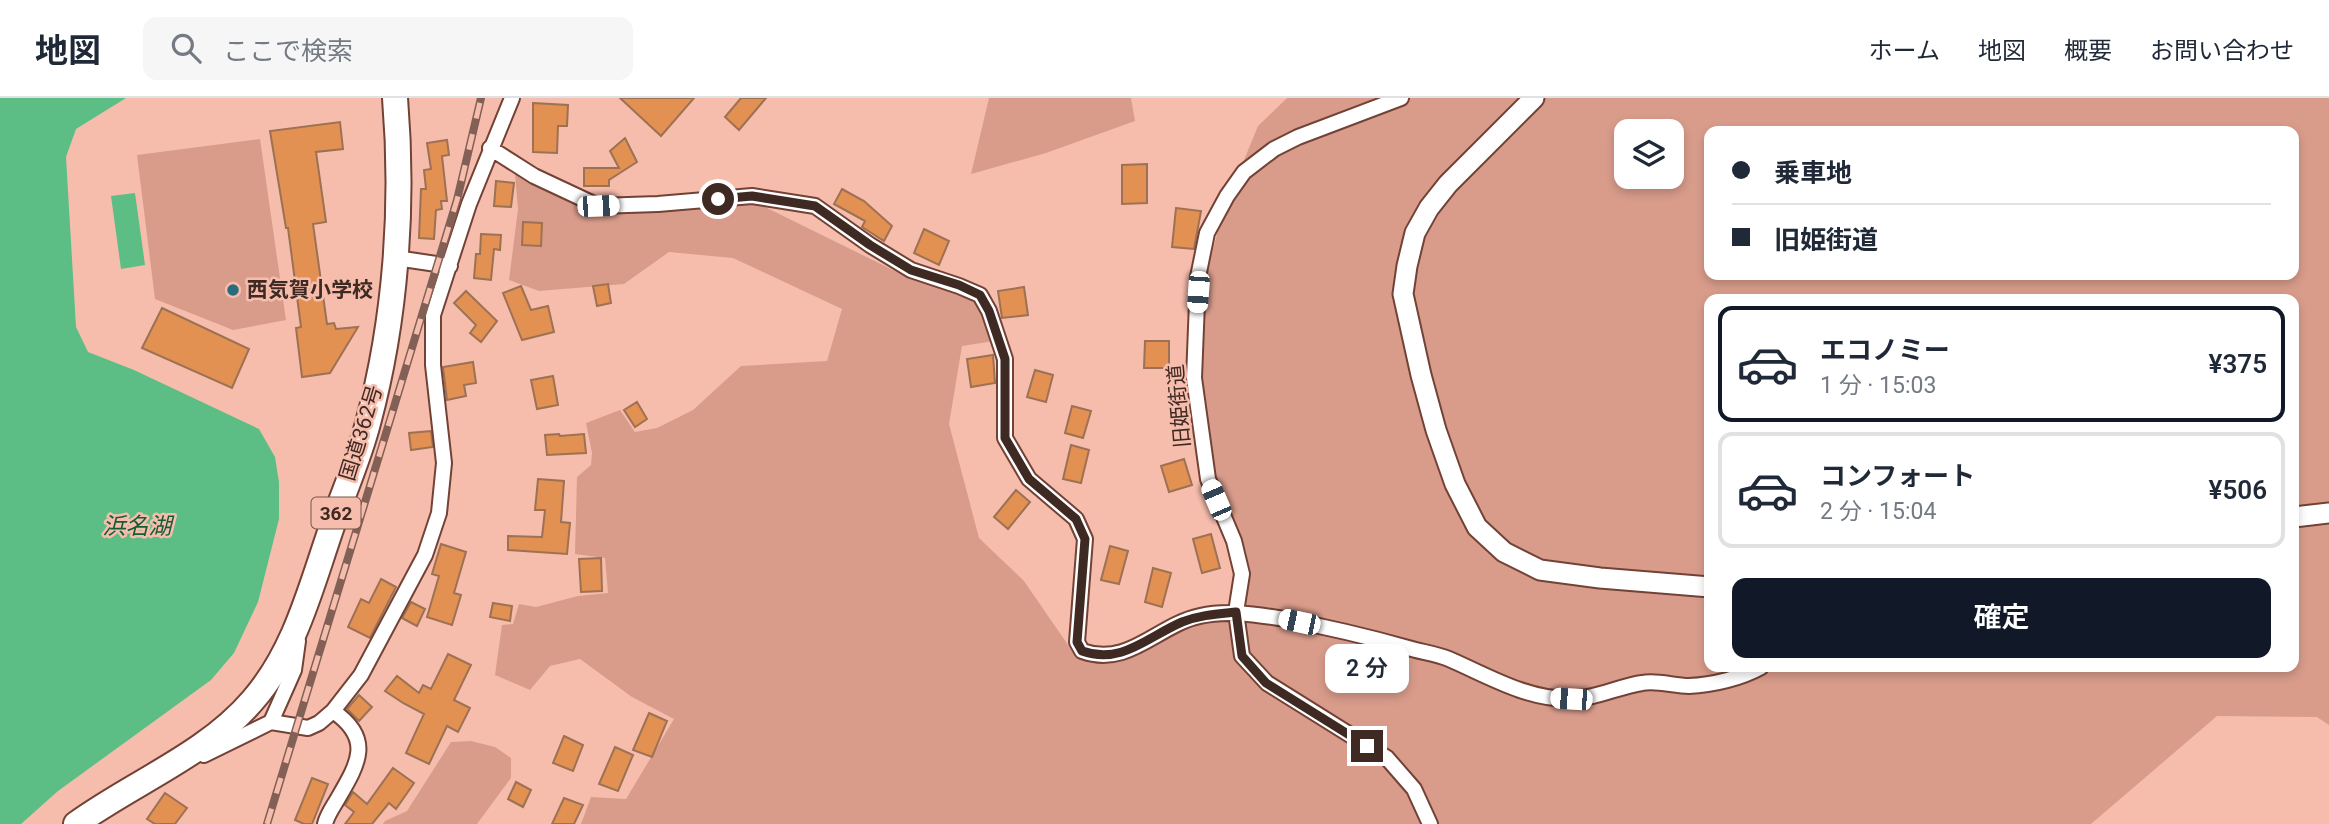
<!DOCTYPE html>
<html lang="ja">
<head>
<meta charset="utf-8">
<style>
	body { margin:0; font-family:Roboto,"Noto Sans JP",sans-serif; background:#f6f6f7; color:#1f2937; height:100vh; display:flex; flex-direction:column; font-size:26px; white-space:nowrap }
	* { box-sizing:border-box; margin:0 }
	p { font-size:23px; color:#747a83 }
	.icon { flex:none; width:38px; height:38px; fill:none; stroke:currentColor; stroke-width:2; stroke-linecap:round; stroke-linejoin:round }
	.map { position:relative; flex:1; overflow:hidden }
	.details { position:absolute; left:1704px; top:196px; width:595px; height:378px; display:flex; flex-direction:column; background:#fff; border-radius:14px; box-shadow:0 4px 10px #0003 }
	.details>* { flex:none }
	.hud { position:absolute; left:1704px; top:28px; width:595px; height:154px; border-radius:14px; box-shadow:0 4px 10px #0003; display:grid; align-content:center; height:154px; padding:0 28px; background:#fff }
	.controls { position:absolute; left:1614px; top:21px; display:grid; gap:14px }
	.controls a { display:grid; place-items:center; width:70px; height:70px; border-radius:14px; background:#fff; box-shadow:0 4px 10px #0003; font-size:35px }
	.end { position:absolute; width:32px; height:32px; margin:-16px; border:9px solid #3f2923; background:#fff; box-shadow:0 0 0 4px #fff }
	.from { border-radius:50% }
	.bubble { position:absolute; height:49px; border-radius:14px; background:#fff; box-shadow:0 4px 10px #0003; font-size:23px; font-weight:600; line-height:49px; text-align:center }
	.car { position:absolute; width:21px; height:42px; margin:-21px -10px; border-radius:9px; box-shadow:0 0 5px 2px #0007; background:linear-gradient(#fff 24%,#345 0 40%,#fff 0 76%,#345 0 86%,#fff 0) }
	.hud b { display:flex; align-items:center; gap:24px; height:66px; font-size:26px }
	.hud b+b { border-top:2px solid #e0e1e3 }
	.hud i { width:18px; height:18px; background:#1f2937 }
	ul { padding:12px 0 0; list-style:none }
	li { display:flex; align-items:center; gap:21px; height:116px; margin:0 14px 10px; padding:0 14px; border:4px solid #e0e1e3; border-radius:14px }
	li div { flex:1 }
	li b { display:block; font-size:26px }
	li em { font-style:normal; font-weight:600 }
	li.selected { border-color:#111827 }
	li>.icon { width:63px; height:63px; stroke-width:1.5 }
	.action { display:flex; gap:14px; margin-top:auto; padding:14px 28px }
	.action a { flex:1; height:80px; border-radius:14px; background:#111827; color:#fff; font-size:28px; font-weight:600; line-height:80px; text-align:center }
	header { display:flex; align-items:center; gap:42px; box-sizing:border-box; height:98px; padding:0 35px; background:#fff; border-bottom:2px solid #e0e1e3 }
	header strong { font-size:33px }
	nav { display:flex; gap:38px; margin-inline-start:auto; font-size:24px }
	.search { width:490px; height:63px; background:#f6f6f7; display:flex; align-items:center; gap:18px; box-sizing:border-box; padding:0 24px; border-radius:14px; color:#747a83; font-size:26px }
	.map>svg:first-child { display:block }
	.green { fill:#d99c8b; fill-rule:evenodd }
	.water { fill:#5cbe84 }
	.building { fill:#e39053; stroke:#9d7153; stroke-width:2 }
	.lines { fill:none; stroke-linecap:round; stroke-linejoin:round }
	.street-casing { stroke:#724236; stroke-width:18 }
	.secondary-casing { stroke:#724236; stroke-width:23 }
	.highway-casing { stroke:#724236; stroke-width:28 }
	.street { stroke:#fff; stroke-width:14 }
	.secondary { stroke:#fff; stroke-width:19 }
	.highway { stroke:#fff; stroke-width:24 }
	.rail-casing { stroke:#836056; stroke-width:8 }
	.rail { stroke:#f6bdad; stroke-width:5; stroke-dasharray:16; stroke-linecap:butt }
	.route { stroke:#3f2923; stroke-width:9 }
	.poi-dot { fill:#286d7d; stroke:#f6bdad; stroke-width:2.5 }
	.labels { text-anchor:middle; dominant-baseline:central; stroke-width:5; stroke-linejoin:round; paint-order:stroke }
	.shield { fill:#f6bdad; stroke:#76554c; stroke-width:2 }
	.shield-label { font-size:19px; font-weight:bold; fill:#3f2923 }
	.poi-label { font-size:21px; font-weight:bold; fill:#3f2923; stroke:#f6bdad; text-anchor:start }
	.street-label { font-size:21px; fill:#3f2923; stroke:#f6bdad }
	.water-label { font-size:23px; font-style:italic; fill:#125c36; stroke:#f6bdad }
</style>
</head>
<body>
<header>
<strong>地図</strong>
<div class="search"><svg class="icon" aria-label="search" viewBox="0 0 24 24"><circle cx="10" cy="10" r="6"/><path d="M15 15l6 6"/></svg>ここで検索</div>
<nav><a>ホーム</a><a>地図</a><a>概要</a><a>お問い合わせ</a></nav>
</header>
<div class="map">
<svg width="2329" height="726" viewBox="0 0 2329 726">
	<rect width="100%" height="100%" fill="#f6bdad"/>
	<path class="green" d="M989,0H1131L1135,23L1046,55L971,76Z
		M1287,0H2329V627L2317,619L2217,618L2091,726H581L591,699L626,701L674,621L632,599L580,561L550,568L530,592L495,577L502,527L513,526L519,506L536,509L578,498L608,495L605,460L575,456L577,379L591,367L592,355L586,325L620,312L635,334L657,330L693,312L741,268L827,263L842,211L733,160L669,154L624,186L539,193L509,182L518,111L515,75L598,110L745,99L903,177L980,197L994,243L962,248L949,326L979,440L1024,483L1077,560L1113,557L1236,514L1240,489L1197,303L1204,184L1224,111L1258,28ZM1626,33H1671V79H1626ZM1710,33H2294V177H1710ZM1710,201H2294V569H1710Z
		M260,41L286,222L233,232L155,201L137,57Z
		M471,643L495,649L511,660V680L477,726H383L385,723L407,713L451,644Z"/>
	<path class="water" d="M0,0H126L76,31L66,59L76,229L88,254L134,272L259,331L275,359L279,384V421L258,504L234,555L211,582L58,693L21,726H0Z
		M135,95L145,167L121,171L111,98Z"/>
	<path class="building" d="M620,0H694L661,38Z
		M741,0H766L739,32L725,19Z
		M533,5L568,7L567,28H558L557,55L533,54Z
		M340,24L343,51L316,54L326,124L313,126L327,226L334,225L336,231L358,229L330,275L302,279L296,230L301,229L288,130H286L270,33Z
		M625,40L637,64L609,82V88H584V70H619L610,53Z
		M447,42L449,57L442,58L447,103H441L442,111L436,112L434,141L419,140L421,91H426L424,72L431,71L427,45Z
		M1147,66V105L1122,106V67Z
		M496,83L514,85L511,109L494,108Z
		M842,91L864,103L892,128L884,143L862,129L865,123L834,106Z
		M1176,110L1201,113L1194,151L1172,149Z
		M523,124L542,125L541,148L522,147Z
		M924,131L949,143L939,167L914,155Z
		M481,136L501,137L500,152L494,151L491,182L474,180L476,156H480Z
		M608,186L611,205L597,208L593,188Z
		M521,188L531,212L548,208L554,234L522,242L503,195Z
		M1024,189L1028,217L1002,220L998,193Z
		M466,193L497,223L481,244L470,235L476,227L454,205Z
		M162,210L249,251L232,290L142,250Z
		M1145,243H1169V270H1144Z
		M993,257L995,285L971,289L967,261Z
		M473,264L476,285L464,287L466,298L447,302L443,269Z
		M1035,272L1053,277L1046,304L1027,299Z
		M553,278L558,307L537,311L531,282Z
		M637,304L647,321L635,329L624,312Z
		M1072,308L1091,313L1083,340L1065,335Z
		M431,333L433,349L411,352L409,335Z
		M559,336L560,338L584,336L586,355L547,357L545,337Z
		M1071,347L1089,352L1081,385L1063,381Z
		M1184,361L1192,387L1169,394L1161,368Z
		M538,381L564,383L561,424L570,425L567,456L508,452V438L542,439L545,412H535Z
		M1016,392L1030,404L1008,431L994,419Z
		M1211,436L1220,470L1202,475L1193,441Z
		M441,446L466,454L454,495L461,497L452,527L427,519L439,478L432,476Z
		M1110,448L1128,453L1119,486L1101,482Z
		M601,460L602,493L581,494L579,461Z
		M1153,470L1171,475L1162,509L1145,504Z
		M381,481L396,489L370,540L348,529L361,501L369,505Z
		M411,504L425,511L417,528L402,520Z
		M493,505L512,508L510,523L490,519Z
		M448,556L471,567L454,602L470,610L458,634L447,628L429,666L406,655L424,616L403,605L385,593L397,578L419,595L423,587L431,591Z
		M359,597L372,609L359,623L347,611Z
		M649,615L667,623L652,659L633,652Z
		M564,638L583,647L573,673L553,665Z
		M615,649L633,657L618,693L599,686Z
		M393,670L414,685L396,711L389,705L372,726H345L354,714L345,707L353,694L367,706Z
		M312,680L328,686L312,726H304L295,722Z
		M516,684L531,692L523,709L508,701Z
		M165,695L187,710L175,726H155L147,721Z
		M564,700L583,707L574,726H552Z"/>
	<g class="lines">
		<defs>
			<path id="street" d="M1401,0L1298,39L1274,51L1244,74L1227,98L1207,135L1198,179L1194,280L1208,381L1234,443L1242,476L1236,514L1242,558L1267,585L1387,660L1414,691L1430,726
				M490,50L534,78L598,108L658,106L752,98L815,108L870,147L911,172L959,188L980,197L989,213L1005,261V340L1029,381L1076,421L1085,441L1077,544L1082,553C1129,570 1157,527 1200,518C1226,512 1252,516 1279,520C1322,528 1366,538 1408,550C1422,554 1437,556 1449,561C1488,578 1526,601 1569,601C1595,601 1617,589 1642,585C1657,582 1674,588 1689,588C1713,587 1741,580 1761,569
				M396,160L450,168
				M271,624L294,572L298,543
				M204,657L271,624L308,630L319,625L333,613L361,577L425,457L439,415L444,365L433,267V217L469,106L512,0
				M325,726C327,717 333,709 337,702C358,666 374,641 333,613"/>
			<path id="secondary" d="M1534,0L1448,86L1429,110L1415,135L1407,168L1403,196L1421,277L1436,332L1455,386L1477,429L1504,454L1540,472L1600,480L1710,489
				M2294,419L2329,415"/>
			<path id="highway" d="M76,726C134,684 206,657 253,602C293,556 309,496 328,440C340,402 358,364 368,325C396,221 404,107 395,0"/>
		</defs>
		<use href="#street" class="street-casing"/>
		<use href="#secondary" class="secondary-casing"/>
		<use href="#highway" class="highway-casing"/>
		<use href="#street" class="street"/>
		<use href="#secondary" class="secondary"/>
		<use href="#highway" class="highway"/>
		<defs>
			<path id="rail" d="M267,726L457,102L481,0"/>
		</defs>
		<use href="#rail" class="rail-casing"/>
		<use href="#rail" class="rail"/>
	</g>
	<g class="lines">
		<path class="route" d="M718,101L752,98L815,108L870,147L911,172L959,187L980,197L989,213L1005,261V340L1029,381L1076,421L1085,441L1077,544L1082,553C1122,567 1147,539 1182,524C1200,517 1217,516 1236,514L1242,558L1266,585L1367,648"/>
	</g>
	<circle class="poi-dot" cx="233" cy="192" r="7"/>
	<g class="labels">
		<rect class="shield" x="311.5" y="399.5" width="49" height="31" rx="5"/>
		<g class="shield-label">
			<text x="336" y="415">362</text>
		</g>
		<g class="poi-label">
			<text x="247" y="192">西気賀小学校</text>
		</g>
		<g class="street-label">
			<text transform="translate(1179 308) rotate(-95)">旧姫街道</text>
			<text transform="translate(361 335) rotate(-73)">国道362号</text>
		</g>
		<g class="water-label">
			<text x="137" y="428">浜名湖</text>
		</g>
	</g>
</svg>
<div class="controls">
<a><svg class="icon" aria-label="layers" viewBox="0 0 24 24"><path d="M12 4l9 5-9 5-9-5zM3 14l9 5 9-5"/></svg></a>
</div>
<i class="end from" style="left:718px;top:101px"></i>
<i class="end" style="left:1367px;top:648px"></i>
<div class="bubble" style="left:1325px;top:546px;width:84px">2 分</div>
<i class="car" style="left:598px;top:108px;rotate:88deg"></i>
<i class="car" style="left:1198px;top:194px;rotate:184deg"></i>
<i class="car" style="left:1216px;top:402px;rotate:337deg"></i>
<i class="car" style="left:1299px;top:524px;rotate:282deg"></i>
<i class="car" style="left:1571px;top:601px;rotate:274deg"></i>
<div class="hud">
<b><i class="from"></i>乗車地</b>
<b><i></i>旧姫街道</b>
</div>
<section class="details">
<ul>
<li class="selected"><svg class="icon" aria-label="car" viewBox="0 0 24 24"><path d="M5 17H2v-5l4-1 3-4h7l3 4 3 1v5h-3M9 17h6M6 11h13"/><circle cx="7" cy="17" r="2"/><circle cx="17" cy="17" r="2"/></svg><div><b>エコノミー</b><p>1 分 · 15:03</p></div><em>¥375</em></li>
<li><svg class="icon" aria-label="car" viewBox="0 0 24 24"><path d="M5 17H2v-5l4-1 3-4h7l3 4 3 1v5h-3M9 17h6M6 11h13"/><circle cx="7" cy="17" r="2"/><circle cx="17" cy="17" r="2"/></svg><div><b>コンフォート</b><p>2 分 · 15:04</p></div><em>¥506</em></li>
</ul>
<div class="action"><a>確定</a></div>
</section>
</div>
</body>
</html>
